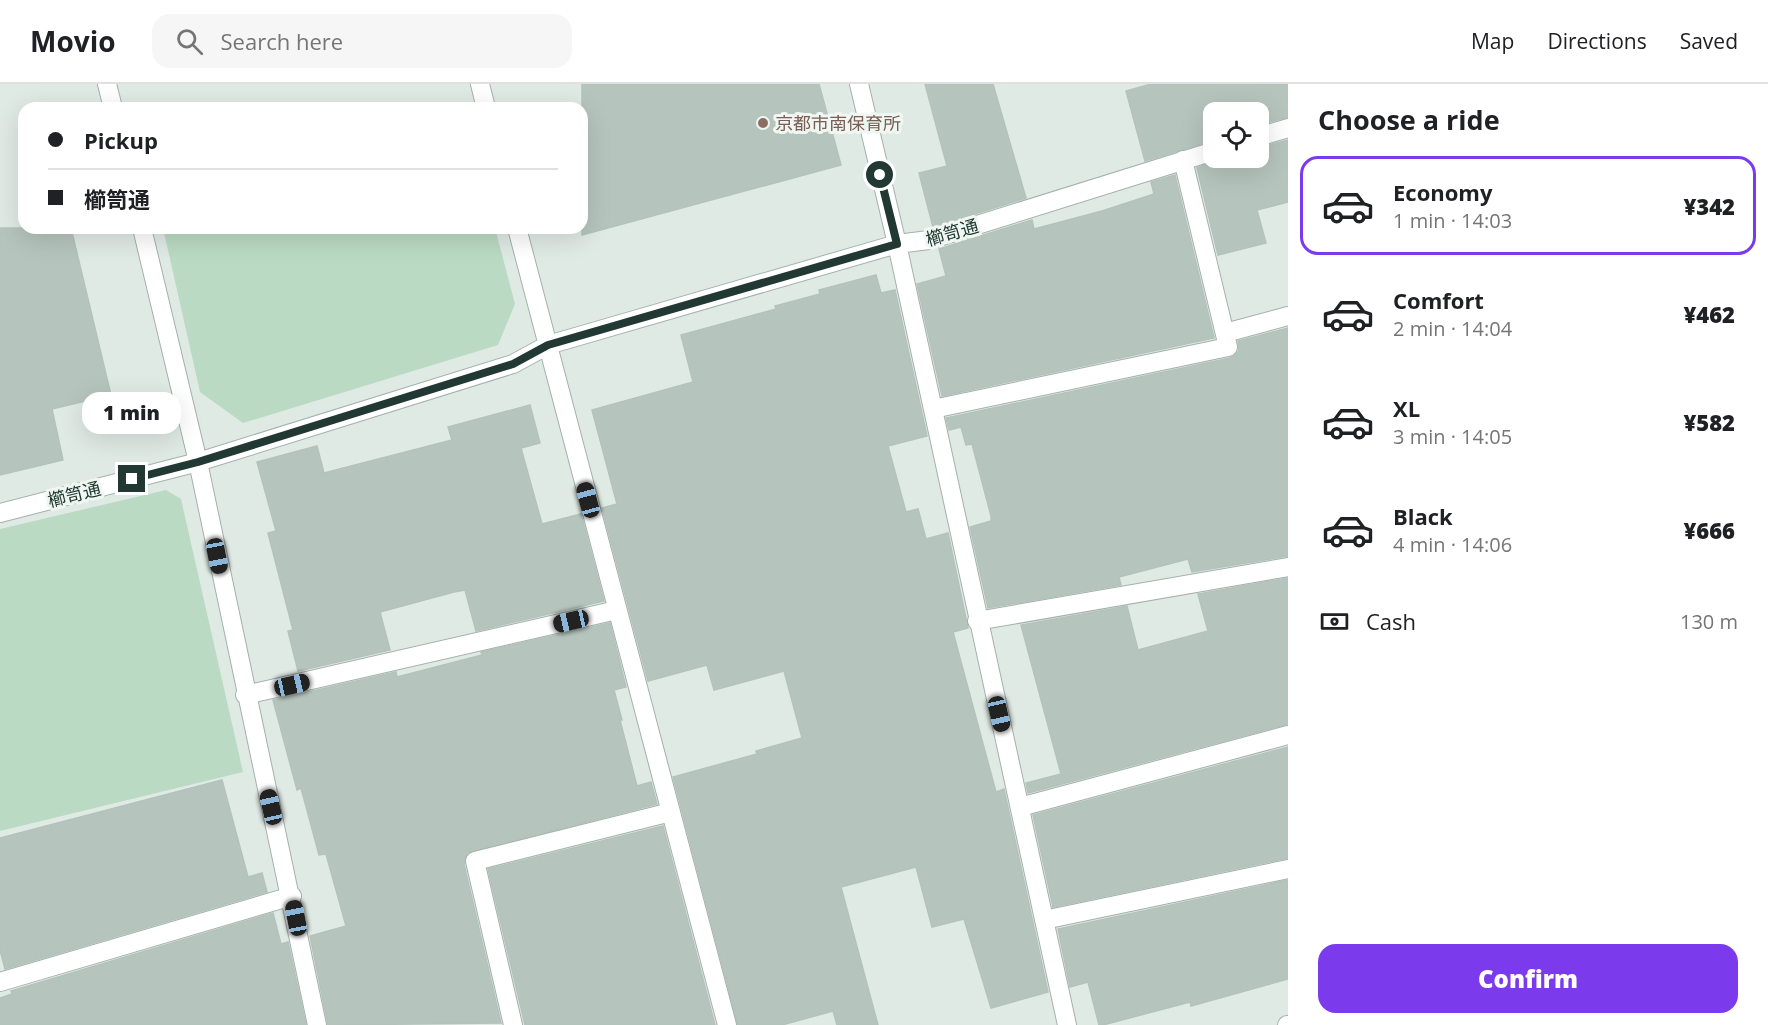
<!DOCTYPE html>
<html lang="en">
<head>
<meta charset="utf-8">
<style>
	body { margin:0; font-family:"Open Sans","Noto Sans JP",sans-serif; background:#f6f6f6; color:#202124; height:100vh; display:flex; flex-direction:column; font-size:22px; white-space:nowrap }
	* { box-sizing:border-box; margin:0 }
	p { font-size:20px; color:#757577 }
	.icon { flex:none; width:33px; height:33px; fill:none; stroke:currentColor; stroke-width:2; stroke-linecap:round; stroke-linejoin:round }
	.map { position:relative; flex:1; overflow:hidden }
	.side { display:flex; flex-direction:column; background:#fff; width:480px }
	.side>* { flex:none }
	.top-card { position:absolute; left:18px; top:18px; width:570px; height:132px; border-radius:18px; box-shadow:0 6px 24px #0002; display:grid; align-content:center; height:132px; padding:0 30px; background:#fff }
	.controls { position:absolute; left:1203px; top:18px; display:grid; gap:12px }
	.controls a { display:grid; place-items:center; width:66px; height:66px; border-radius:12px; background:#fff; box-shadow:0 6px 24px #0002; font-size:30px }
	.end { position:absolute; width:27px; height:27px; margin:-14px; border:8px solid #223933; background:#fff; box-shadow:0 0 0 3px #fff }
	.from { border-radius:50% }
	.bubble { position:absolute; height:42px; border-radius:18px; background:#fff; box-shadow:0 6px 24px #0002; font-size:20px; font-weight:800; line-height:42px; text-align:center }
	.car { position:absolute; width:18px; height:36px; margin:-18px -9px; border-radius:8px; box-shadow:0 0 4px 2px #0007; background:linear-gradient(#222 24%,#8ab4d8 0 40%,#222 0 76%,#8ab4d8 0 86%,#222 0) }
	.top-card b { display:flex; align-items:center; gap:21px; height:57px; font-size:22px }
	.top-card b+b { border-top:2px solid #e0e0e0 }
	.top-card i { width:15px; height:15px; background:#202124 }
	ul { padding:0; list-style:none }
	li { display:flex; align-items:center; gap:18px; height:99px; margin:0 12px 9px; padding:0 18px; border:3px solid transparent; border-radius:18px }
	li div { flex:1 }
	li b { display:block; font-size:22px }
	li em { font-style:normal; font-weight:800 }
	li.selected { border-color:#7c3aed }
	li>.icon { width:54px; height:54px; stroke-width:1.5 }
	h2 { padding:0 30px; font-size:27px; line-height:72px }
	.pay { display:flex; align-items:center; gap:15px; height:66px; padding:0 30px; font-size:22px }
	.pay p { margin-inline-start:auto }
	.cta { display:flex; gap:12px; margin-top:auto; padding:12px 30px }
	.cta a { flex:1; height:69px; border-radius:18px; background:#7c3aed; color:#fff; font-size:24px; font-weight:800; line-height:69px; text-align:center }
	header { display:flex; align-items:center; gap:36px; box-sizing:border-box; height:84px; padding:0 30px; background:#fff; border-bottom:2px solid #e0e0e0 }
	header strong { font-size:28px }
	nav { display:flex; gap:33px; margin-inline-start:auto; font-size:21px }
	.search { width:420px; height:54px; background:#f6f6f6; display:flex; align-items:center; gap:15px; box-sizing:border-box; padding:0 21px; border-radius:18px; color:#757577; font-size:22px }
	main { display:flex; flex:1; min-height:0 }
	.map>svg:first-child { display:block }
	.green { fill:#badac3 }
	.building { fill:#b6c4be; stroke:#b3c3bc; stroke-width:1.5 }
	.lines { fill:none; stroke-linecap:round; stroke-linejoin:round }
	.minor-casing { stroke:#a3b1ac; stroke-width:20 }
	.minor { stroke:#fff; stroke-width:18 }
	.route { stroke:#223933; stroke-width:8 }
	.education-dot { fill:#8d6e63; stroke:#f0f7f3; stroke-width:2 }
	.labels { text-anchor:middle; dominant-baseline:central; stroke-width:6; stroke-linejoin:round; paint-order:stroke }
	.education-label { font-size:18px; fill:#785e54; stroke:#f0f7f3; text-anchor:start }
	.street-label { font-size:18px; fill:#223933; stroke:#f0f7f3 }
</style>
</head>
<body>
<header>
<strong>Movio</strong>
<div class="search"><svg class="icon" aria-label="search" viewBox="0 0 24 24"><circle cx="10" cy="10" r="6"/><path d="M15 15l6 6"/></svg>Search here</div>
<nav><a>Map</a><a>Directions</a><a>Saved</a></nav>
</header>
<main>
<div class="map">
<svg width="1288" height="941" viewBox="0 0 1288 941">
	<rect width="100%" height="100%" fill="#e0eae5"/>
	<path class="green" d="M163,144H495L515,220L498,261L243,339L200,308Z
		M166,406L181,415L243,688L0,747V445Z"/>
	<path class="building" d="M582,0H819L841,81L582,151Z
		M925,0H993L1026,114L933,143L919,89L947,82Z
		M1151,0H1288V33L1258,41V28H1214V56L1145,77L1126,7Z
		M1288,56V118L1257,126L1266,159L1218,171L1197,84L1223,74H1258V64Z
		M1175,91L1214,254L942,312L917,200L946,192L939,165L1032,136L1034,145L1102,127L1154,110L1151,98Z
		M0,144H71L111,311L52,325L63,376L0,391Z
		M876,191L881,209L895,206L927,352L888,362L906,428L918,425L926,455L948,449L968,544L953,548L996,708L1004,705L1048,908L991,924L964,835L932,843L916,783L841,803L878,941H837L833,927L782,941H738L673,693L757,670L756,667L802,654L784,587L714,606L707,581L648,597L602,424L617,420L592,326L693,298L681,251L776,225L775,222L820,210L819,206Z
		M1288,244V472L1192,488L1188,475L1119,493L1121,501L988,524L970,443L991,437V432L972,360L966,361L961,343L949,346L946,334L1230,274L1239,267L1238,257Z
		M530,321L540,359L521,364L542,440L581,430L604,517L476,547L465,506L454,508L380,528L390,566L298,587L288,547L293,546L268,449L276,447L257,378L317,362L324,389L452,356L448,343Z
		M1288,494V640L1028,709L1026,699L1061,690L1021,541L1127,522L1138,566L1208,547L1198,510Z
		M610,539L626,603L614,606L622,636H620L637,702L651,698L657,720L467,769L464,780L501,939L328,941L310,852L346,842L326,770L319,771L301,704L297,706L273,616L396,588L397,593L482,571L481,568Z
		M1288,663V774L1053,823L1033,731Z
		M222,696L248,793L262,789L267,808L5,885L0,866V754Z
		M663,742L715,941H525L488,785Z
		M1288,796V895L1191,922L1190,918L1103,941H1099L1088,898L1070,903L1058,845Z
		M273,829L281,860L288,858L306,941H0V914L12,910L11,907Z"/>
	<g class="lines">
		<defs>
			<path id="minor" d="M107,0L113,24
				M480,0L486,24
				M859,0L897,160L1067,941
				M1258,53L1288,44
				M142,144L198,378L317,941
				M517,144L727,941
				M1225,249L1288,232
				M933,325L1228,263L1183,76
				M0,429L198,378L513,280L548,261L897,160L929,156L1214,67
				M977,537L1288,483
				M245,611L617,526
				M1020,723L1288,651
				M1044,836L1288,785
				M0,898L292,812
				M513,941L475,777L671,728
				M1287,941H1288"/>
		</defs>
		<use href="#minor" class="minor-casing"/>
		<use href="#minor" class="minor"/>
	</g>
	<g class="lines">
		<path class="route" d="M132,395L198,378L513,280L548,261L897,160L880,91"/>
	</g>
	<circle class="education-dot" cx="763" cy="39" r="6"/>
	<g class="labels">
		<g class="education-label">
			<text x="775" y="39">京都市南保育所</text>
		</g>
		<g class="street-label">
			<text transform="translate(952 148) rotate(-16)">櫛笥通</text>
			<text transform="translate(74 410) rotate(-14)">櫛笥通</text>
		</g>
	</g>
</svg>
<div class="controls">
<a><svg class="icon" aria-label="locate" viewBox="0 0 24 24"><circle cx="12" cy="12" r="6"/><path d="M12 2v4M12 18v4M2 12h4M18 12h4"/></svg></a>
</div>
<i class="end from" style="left:880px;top:91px"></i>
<i class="end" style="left:132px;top:395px"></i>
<div class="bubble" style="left:82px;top:308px;width:99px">1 min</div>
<i class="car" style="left:588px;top:416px;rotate:345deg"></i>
<i class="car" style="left:217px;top:472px;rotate:169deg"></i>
<i class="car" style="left:571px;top:537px;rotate:257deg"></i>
<i class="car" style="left:292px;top:601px;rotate:77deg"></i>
<i class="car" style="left:999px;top:630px;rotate:167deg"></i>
<i class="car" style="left:271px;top:723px;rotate:347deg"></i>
<i class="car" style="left:296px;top:834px;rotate:349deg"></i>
<div class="top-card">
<b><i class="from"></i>Pickup</b>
<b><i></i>櫛笥通</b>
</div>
</div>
<section class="side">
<h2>Choose a ride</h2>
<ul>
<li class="selected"><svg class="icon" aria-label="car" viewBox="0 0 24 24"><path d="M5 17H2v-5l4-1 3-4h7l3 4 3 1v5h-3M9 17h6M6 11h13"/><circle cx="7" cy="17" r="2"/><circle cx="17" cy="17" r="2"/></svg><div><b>Economy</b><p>1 min · 14:03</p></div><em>¥342</em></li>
<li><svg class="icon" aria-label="car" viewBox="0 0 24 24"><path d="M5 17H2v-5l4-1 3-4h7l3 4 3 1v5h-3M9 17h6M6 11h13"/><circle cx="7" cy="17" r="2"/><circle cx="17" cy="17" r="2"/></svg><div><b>Comfort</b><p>2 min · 14:04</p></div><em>¥462</em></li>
<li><svg class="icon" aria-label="car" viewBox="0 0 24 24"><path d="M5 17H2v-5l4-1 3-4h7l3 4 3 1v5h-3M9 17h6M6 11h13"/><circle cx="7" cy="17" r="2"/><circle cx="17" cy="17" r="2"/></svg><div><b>XL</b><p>3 min · 14:05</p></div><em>¥582</em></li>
<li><svg class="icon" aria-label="car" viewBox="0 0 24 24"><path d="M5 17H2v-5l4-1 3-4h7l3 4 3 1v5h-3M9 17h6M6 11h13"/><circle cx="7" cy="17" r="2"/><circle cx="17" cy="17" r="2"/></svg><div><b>Black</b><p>4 min · 14:06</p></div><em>¥666</em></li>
</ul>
<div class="pay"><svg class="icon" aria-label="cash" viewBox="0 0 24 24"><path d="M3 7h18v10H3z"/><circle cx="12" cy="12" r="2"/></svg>Cash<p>130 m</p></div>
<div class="cta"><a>Confirm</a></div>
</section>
</main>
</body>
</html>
